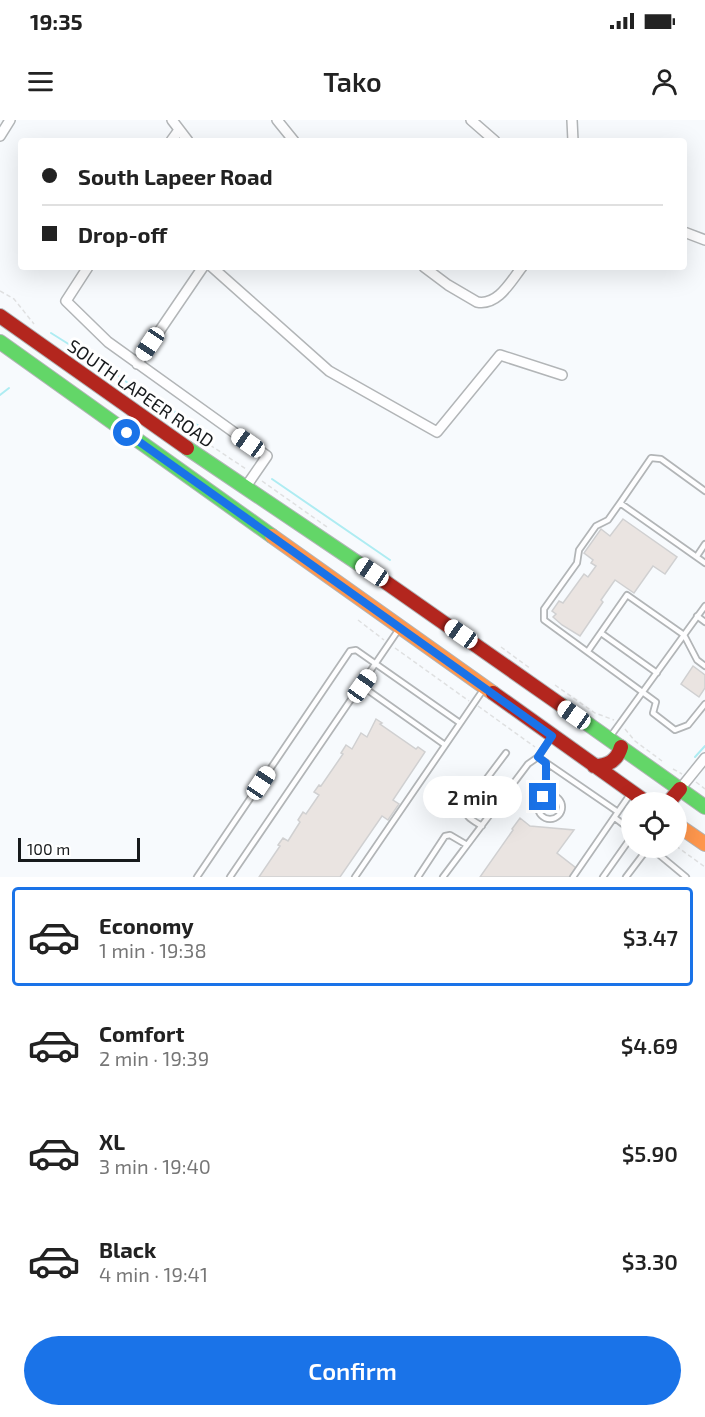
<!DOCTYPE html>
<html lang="en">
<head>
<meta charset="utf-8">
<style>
	body { margin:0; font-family:"Exo 2",sans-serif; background:#f6f6f6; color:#222; height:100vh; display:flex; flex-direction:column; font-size:22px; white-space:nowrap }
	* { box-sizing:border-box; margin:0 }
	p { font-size:20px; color:#767676 }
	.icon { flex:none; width:33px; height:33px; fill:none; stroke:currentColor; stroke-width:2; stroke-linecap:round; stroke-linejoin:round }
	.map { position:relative; height:757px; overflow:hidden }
	.drawer { display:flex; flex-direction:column; background:#fff; flex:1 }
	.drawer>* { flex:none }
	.banner { position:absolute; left:18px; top:18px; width:669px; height:132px; border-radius:6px; box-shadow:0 6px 24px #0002; display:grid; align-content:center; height:132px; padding:0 24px; background:#fff }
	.controls { position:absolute; left:621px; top:672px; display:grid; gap:12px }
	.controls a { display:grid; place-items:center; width:66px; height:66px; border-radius:50%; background:#fff; box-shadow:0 6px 24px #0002; font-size:30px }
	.scale { position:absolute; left:18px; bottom:15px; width:122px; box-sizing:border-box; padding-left:6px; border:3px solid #171a1c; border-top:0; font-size:16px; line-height:21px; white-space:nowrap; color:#171a1c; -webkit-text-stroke:4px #fff; paint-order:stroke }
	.end { position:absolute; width:27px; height:27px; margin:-14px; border:8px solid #1a73e8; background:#fff; box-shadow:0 0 0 3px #fff }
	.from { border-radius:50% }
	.bubble { position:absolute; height:42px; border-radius:21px; background:#fff; box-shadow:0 6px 24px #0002; font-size:20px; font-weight:600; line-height:42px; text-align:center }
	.car { position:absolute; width:18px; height:36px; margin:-18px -9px; border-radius:8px; box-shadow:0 0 4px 2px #0007; background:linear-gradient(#fff 24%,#345 0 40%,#fff 0 76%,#345 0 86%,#fff 0) }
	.banner b { display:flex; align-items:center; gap:21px; height:57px; font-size:22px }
	.banner b+b { border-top:2px solid #e0e0e0 }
	.banner i { width:15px; height:15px; background:#222 }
	ul { padding:10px 0 0; list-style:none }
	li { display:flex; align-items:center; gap:18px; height:99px; margin:0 12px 9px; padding:0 12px; border:3px solid transparent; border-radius:6px }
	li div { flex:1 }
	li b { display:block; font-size:22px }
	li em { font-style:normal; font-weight:600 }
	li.selected { border-color:#1a73e8 }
	li>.icon { width:54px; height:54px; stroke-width:1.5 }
	.primary-button { display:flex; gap:12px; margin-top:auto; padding:12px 24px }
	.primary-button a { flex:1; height:69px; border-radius:36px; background:#1a73e8; color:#fff; font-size:24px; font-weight:600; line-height:69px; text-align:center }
	.status { display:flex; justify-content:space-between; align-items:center; height:42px; padding:0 30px; background:#fff; direction:ltr }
	.status svg { height:16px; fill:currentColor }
	header { display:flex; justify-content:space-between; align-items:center; height:78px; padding:0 24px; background:#fff; font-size:27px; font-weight:600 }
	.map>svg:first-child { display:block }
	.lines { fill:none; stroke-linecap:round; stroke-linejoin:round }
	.stream { stroke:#aeecf2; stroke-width:2 }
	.building { fill:#eae4e1; stroke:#d0d0d1; stroke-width:1.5 }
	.lane-casing { stroke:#b2b5b7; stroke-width:8 }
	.street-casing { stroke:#b2b5b7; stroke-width:12 }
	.fast-casing { stroke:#b2b5b7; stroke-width:16 }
	.slow-casing { stroke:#b2b5b7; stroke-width:16 }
	.jam-casing { stroke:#b2b5b7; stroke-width:16 }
	.path { stroke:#dfe0e1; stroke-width:1.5; stroke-dasharray:4.5 3; stroke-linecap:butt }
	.lane { stroke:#fefeff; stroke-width:4.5 }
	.street { stroke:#fefeff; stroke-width:9 }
	.fast { stroke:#63d668; stroke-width:14 }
	.slow { stroke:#ff974d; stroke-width:14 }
	.jam { stroke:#b3261e; stroke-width:14 }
	.route { stroke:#1a73e8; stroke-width:8 }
	.labels { text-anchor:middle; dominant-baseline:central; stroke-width:6; stroke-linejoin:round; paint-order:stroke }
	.street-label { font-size:18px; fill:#171a1c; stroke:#fff }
</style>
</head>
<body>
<div class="status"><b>19:35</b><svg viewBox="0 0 49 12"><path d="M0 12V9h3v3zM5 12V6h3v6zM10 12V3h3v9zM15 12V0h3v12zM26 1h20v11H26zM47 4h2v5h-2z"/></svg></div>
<header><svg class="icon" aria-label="menu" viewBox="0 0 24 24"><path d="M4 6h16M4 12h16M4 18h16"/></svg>Tako<svg class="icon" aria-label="person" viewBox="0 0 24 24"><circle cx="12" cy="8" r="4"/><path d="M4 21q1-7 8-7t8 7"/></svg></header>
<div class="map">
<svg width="705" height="757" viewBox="0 0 705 757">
	<rect width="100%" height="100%" fill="#f7fafd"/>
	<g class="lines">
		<path class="stream" d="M51,213L113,252L162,288L179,293L202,308
			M0,275L9,268
			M272,359L390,440
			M695,637L705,626"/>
	</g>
	<path class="building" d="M623,399L677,437L665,454L653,446L634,473L615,460L601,480L603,482L580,516L562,505L553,497L556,494L552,491L559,481L563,483L584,454L588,457L596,446L591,443L593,440L584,433L601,409L610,416Z
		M693,546L705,555V568L699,577L681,564Z
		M376,599L382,603L380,604L416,629L418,627L425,632L393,680L399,684L388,700L382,696L340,757H259L280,726L278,725L283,718L288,721L300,702L298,700L303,692L306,694L319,675L314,672L319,665L321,666L343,634L341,633L346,625L352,629L361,613L367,617Z
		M520,698L530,706L574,710L557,733L576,748L570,757H480L513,710L512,709Z"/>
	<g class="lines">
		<defs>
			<path id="lane" d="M620,383L651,338L661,339L705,371
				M697,436L705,424
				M705,443L620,383L608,400L596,406L579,430L577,443L544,489V500L656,582L653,593L675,610L688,605L705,584
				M697,496L705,502
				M601,513L657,553
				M588,531L627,475L684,515L697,540L705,546
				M362,566L445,625
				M610,617L705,486
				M538,637L618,692
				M546,643V675
				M538 687a12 12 0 1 1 24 0a12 12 0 1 1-24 0Z
				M615,698L632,711
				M482,706C474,701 463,697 466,686L506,633
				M651,728L686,757
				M197,757L350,531L356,530L460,603
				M230,757L399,509
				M355,757L483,570
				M418,757L445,716L450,715L467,725
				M443,757L528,644L538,637L551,618
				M573,757L631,673
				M603,757L632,716
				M626,757L648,728"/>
			<path id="street" d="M172,0L188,21
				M277,0L294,21
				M471,0L495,21
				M572,0L573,21
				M0,16L10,0
				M171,21L179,10
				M684,112L705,120
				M88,147L66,181L108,222L267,336L245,368
				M212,147L329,251L437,312L500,235L562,255
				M424,147L448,165L477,182C498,186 511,161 522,147
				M137,244L203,147
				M680,669L705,638"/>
			<path id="fast" d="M0,222L272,416
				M187,328L374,454
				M561,585L705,687"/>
			<path id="slow" d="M272,416L493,573
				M676,704L705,724"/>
			<path id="jam" d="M0,196L187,328
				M374,454L561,585
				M493,573L646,682
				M594,646C608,646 617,641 621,627
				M669,682L680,669"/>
		</defs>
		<use href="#lane" class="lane-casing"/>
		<use href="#street" class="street-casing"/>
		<use href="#fast" class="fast-casing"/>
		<use href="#slow" class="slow-casing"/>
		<use href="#jam" class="jam-casing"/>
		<path class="path" d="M0,171L14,179L34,204
			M196,320L210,325L246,349
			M262,361L327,407
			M358,500L384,520
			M501,527L531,549
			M395,528L469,581
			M555,565L595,593L614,600
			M478,586L535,627
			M625,609L635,621L662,641
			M673,649L682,654
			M696,662L705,669
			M676,726L705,747"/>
		<use href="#lane" class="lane"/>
		<use href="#street" class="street"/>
		<use href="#fast" class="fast"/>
		<use href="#slow" class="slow"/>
		<use href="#jam" class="jam"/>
	</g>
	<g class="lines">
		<path class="route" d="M127,313L552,616L538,637L546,643V675L543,677"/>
	</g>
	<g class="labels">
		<g class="street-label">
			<text transform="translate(141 273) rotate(35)">SOUTH LAPEER ROAD</text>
		</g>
	</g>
</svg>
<div class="controls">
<a><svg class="icon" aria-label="locate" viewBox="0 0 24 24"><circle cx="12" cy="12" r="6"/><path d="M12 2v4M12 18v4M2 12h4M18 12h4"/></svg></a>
</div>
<div class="scale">100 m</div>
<i class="end from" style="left:127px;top:313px"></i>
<i class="end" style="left:543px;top:677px"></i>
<div class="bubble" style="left:423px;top:656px;width:99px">2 min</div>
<i class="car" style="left:150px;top:224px;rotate:214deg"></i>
<i class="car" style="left:248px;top:323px;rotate:305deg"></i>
<i class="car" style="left:372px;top:452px;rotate:304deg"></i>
<i class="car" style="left:461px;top:514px;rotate:305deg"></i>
<i class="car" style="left:362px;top:566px;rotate:35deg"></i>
<i class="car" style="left:574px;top:595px;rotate:305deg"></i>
<i class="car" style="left:261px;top:663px;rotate:34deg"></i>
<div class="banner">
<b><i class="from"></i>South Lapeer Road</b>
<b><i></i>Drop-off</b>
</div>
</div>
<section class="drawer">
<ul>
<li class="selected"><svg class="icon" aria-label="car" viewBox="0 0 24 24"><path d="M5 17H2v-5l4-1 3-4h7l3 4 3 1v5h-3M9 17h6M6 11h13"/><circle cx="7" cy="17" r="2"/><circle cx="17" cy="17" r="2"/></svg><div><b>Economy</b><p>1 min · 19:38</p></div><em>$3.47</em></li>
<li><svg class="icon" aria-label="car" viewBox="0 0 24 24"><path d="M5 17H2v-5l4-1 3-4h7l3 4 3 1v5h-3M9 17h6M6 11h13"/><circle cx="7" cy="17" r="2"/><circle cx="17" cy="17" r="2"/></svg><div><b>Comfort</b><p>2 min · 19:39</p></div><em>$4.69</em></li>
<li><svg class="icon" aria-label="car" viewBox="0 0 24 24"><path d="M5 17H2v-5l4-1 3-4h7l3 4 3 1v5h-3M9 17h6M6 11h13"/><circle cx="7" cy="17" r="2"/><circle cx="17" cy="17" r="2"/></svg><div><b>XL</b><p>3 min · 19:40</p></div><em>$5.90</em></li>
<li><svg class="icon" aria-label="car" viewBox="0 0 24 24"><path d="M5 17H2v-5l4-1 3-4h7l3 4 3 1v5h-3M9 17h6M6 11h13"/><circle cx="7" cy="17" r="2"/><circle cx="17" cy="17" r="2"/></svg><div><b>Black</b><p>4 min · 19:41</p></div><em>$3.30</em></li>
</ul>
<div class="primary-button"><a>Confirm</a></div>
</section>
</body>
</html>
